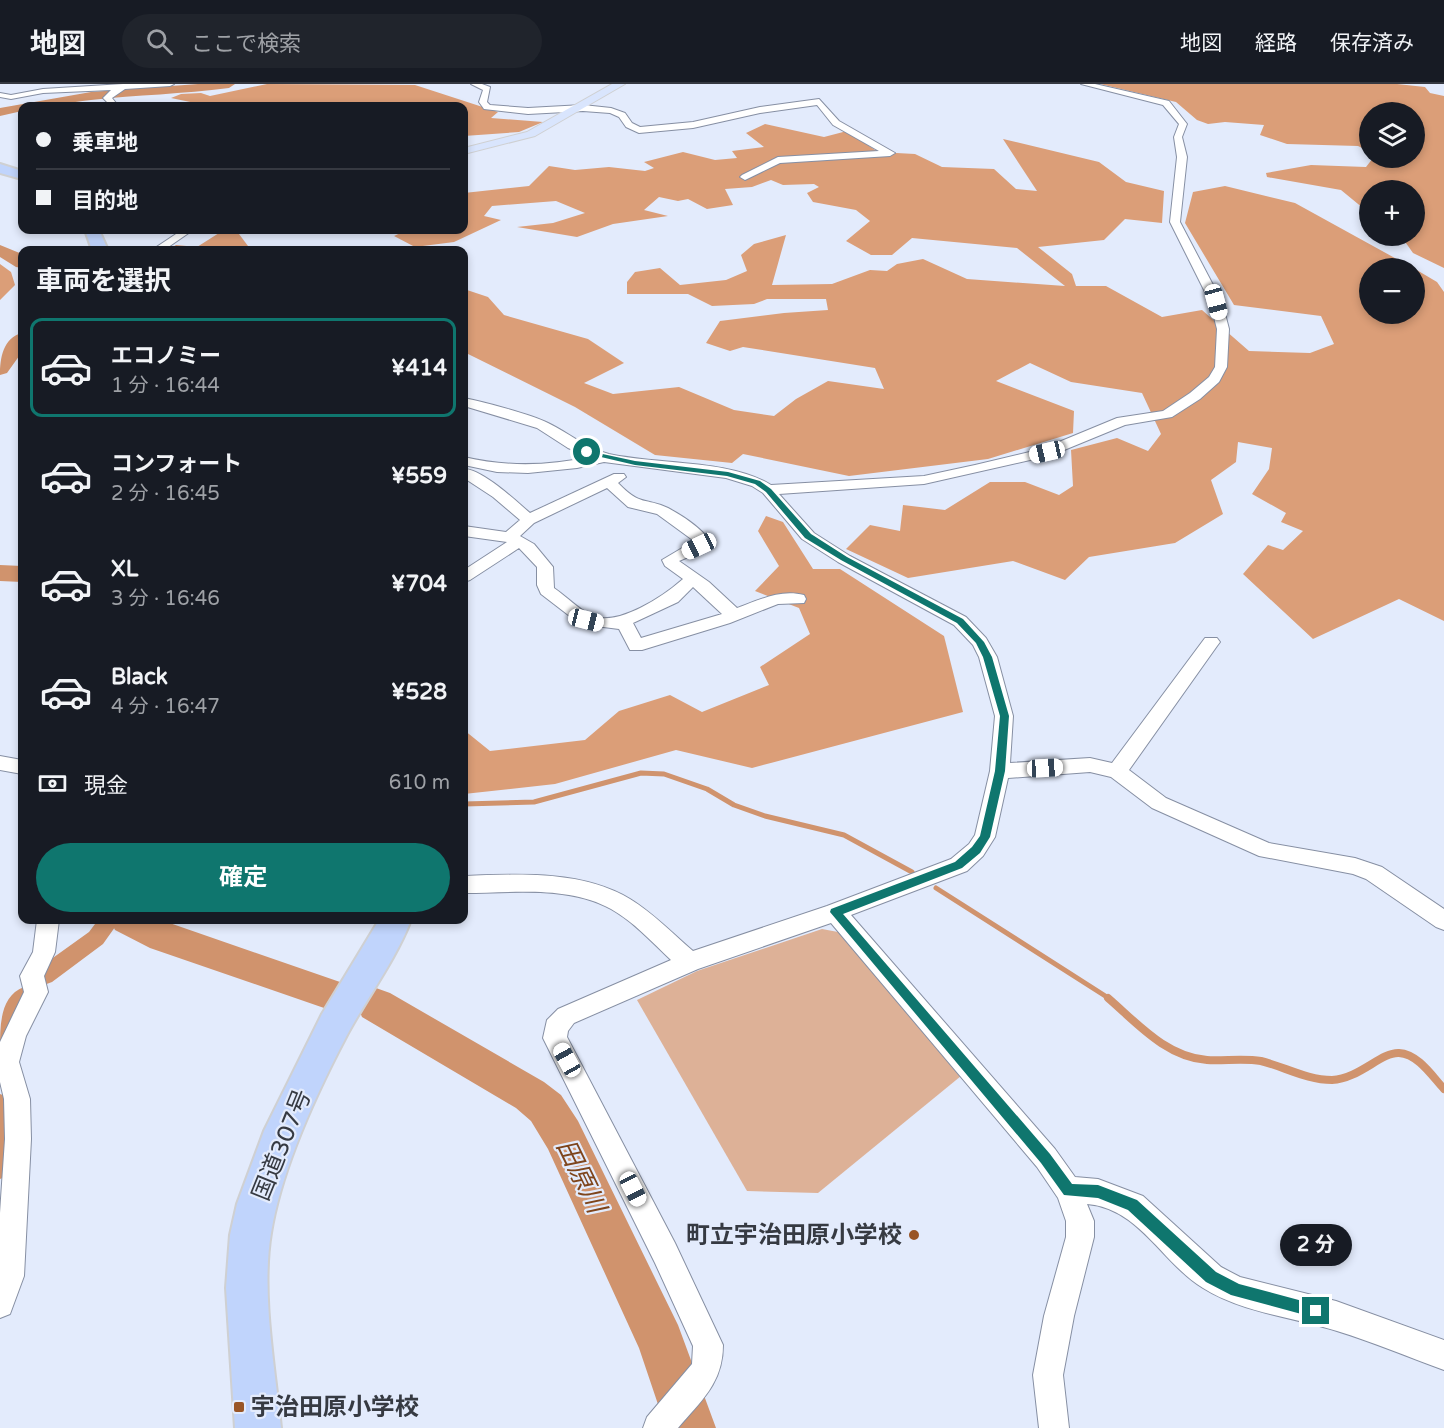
<!DOCTYPE html>
<html lang="ja">
<head>
<meta charset="utf-8">
<style>
	body { margin:0; font-family:"Varela Round","Noto Sans JP",sans-serif; background:#20242c; color:#f1f3f6; height:100vh; display:flex; flex-direction:column; font-size:22px; white-space:nowrap }
	* { box-sizing:border-box; margin:0 }
	p { font-size:20px; color:#9ea1a6 }
	.icon { flex:none; width:33px; height:33px; fill:none; stroke:currentColor; stroke-width:2; stroke-linecap:round; stroke-linejoin:round }
	.map { position:relative; flex:1; overflow:hidden }
	.drawer { position:absolute; left:18px; top:162px; width:450px; height:678px; display:flex; flex-direction:column; background:#171b24; border-radius:12px; box-shadow:0 3px 9px #0003 }
	.drawer>* { flex:none }
	.guide { position:absolute; left:18px; top:18px; width:450px; height:132px; border-radius:12px; box-shadow:0 3px 9px #0003; display:grid; align-content:center; height:132px; padding:0 18px; background:#171b24 }
	.tools { position:absolute; left:1359px; top:18px; display:grid; gap:12px }
	.tools a { display:grid; place-items:center; width:66px; height:66px; border-radius:50%; background:#171b24; box-shadow:0 3px 9px #0003; font-size:30px }
	.end { position:absolute; width:27px; height:27px; margin:-14px; border:8px solid #0f766e; background:#fff; box-shadow:0 0 0 3px #fff }
	.from { border-radius:50% }
	.bubble { position:absolute; height:42px; border-radius:21px; background:#171b24; box-shadow:0 3px 9px #0003; font-size:20px; font-weight:700; line-height:42px; text-align:center }
	.car { position:absolute; width:18px; height:36px; margin:-18px -9px; border-radius:8px; box-shadow:0 0 4px 2px #0007; background:linear-gradient(#fff 24%,#345 0 40%,#fff 0 76%,#345 0 86%,#fff 0) }
	.guide b { display:flex; align-items:center; gap:21px; height:57px; font-size:22px }
	.guide b+b { border-top:2px solid #363941 }
	.guide i { width:15px; height:15px; background:#f1f3f6 }
	ul { padding:0; list-style:none }
	li { display:flex; align-items:center; gap:18px; height:99px; margin:0 12px 9px; padding:0 6px; border:3px solid transparent; border-radius:12px }
	li div { flex:1 }
	li b { display:block; font-size:22px }
	li em { font-style:normal; font-weight:700 }
	li.selected { border-color:#0f766e }
	li>.icon { width:54px; height:54px; stroke-width:1.5 }
	h2 { padding:0 18px; font-size:27px; line-height:72px }
	.pay { display:flex; align-items:center; gap:15px; height:66px; padding:0 18px; font-size:22px }
	.pay p { margin-inline-start:auto }
	.action { display:flex; gap:12px; margin-top:auto; padding:12px 18px }
	.action a { flex:1; height:69px; border-radius:36px; background:#0f766e; color:#fff; font-size:24px; font-weight:700; line-height:69px; text-align:center }
	header { display:flex; align-items:center; gap:36px; box-sizing:border-box; height:84px; padding:0 30px; background:#171b24; border-bottom:2px solid #363941 }
	header strong { font-size:28px }
	nav { display:flex; gap:33px; margin-inline-start:auto; font-size:21px }
	.search { width:420px; height:54px; background:#20242c; display:flex; align-items:center; gap:15px; box-sizing:border-box; padding:0 21px; border-radius:33px; color:#9ea1a6; font-size:22px }
	.map>svg:first-child { display:block }
	.green { fill:#ddb197 }
	.forest { fill:#db9e78 }
	.lines { fill:none; stroke-linecap:round; stroke-linejoin:round }
	.stream-far1 { stroke:#d0936d; stroke-width:5 }
	.stream { stroke:#d0936d; stroke-width:8 }
	.canal { fill:#d0936d; fill-rule:evenodd }
	.river { fill:#d0936d; fill-rule:evenodd }
	.minor-casing { stroke:#868fa3; stroke-width:2 }
	.major-casing { stroke:#cfd0d2; stroke-width:2 }
	.highway-casing { stroke:#cfd0d2; stroke-width:4 }
	.minor { fill:#fff; fill-rule:evenodd }
	.major { fill:#d9e5fd; fill-rule:evenodd }
	.highway { fill:#c0d4fc; fill-rule:evenodd }
	.route { fill:#0f766e }
	.poi-dot { fill:#995526; stroke:#e3ebfc; stroke-width:2 }
	.labels { text-anchor:middle; dominant-baseline:central; stroke-width:4.5; stroke-linejoin:round; paint-order:stroke }
	.near-street-label { font-size:24px; fill:#363a42; stroke:#e3ebfc }
	.near-poi-label { font-size:24px; font-weight:bold; fill:#363a42; stroke:#e3ebfc; text-anchor:end }
	.near-water-label { font-size:26px; font-style:italic; fill:#7e441b; stroke:#e3ebfc }
</style>
</head>
<body>
<header>
<strong>地図</strong>
<div class="search"><svg class="icon" aria-label="search" viewBox="0 0 24 24"><circle cx="10" cy="10" r="6"/><path d="M15 15l6 6"/></svg>ここで検索</div>
<nav><a>地図</a><a>経路</a><a>保存済み</a></nav>
</header>
<div class="map">
<svg width="1444" height="1344" viewBox="0 0 1444 1344">
	<rect width="100%" height="100%" fill="#e3ebfc"/>
	<path class="green" d="M822,845L838,848L961,992L818,1109L747,1107L637,916L697,887Z"/>
	<path class="forest" d="M267,0L415,1L498,28L491,34L543,38L519,48L464,52V22H196L200,20L171,14L181,10L201,9L210,12Z
		M1100,0H1397L1425,3L1430,9L1444,12V184L1413,169L1401,152H1414V106H1370L1369,129L1341,106L1267,93L1266,89L1311,81L1366,83L1373,74H1414V28H1370L1369,67L1358,62L1287,60L1260,51L1264,41L1225,38L1208,40L1197,36L1176,18Z
		M765,40L824,53L847,47L878,68L915,70L942,83L994,85L1016,105L1037,107L1003,55L1099,78L1126,98L1164,107L1162,139L1125,135L1104,156L1038,163L1072,190L1076,202H1106L1162,233L1202,226L1249,267L1310,269L1334,260L1321,232L1234,221L1185,139L1193,108L1225,102L1295,119L1413,184H1370V230H1414L1415,185L1437,198L1444,208V537L1399,515L1313,555L1243,490L1268,461L1283,466L1303,447L1281,438L1286,429L1252,410L1269,385L1272,364L1238,358L1236,378L1211,396L1223,430L1175,459L1089,473L1065,496L1013,477L908,494L846,465L870,441L900,447L903,421L945,426L990,398H1025L1059,411L1073,402L1071,366L1117,354L1148,367L1161,350L1142,309L1071,298L1030,279L996,297L1074,327L1073,349L988,375L849,392L743,370L732,379L655,371L575,323L464,268V205L488,213L504,231L588,255L624,279L584,299L613,310L679,303L734,326L774,332L796,315L828,297L884,305L875,284L743,263L730,267L706,259L720,237L784,229L828,226L826,215H767L754,220L712,222L688,210H627V198L635,188L660,184L680,201L726,196L747,187L741,171L754,160L786,151L772,201L832,200L870,186L887,187L897,180L923,175L967,195L1065,202L1017,164L912,154L892,171H871L846,157L870,137L856,126L813,118L807,109L819,103L814,100L783,101L771,96L752,103L725,105L733,121L707,125L688,115L678,117L659,113L644,126L668,132L613,140L577,153L517,143L553,139L585,129L556,117L492,122L484,132L501,136L454,158L415,163L394,152L407,146H464V109L529,102L549,82L575,86L609,83L645,87L654,84L644,78L683,68L715,76L737,74L732,67L764,63L746,49Z
		M213,146H236L251,166H169L176,161L197,163L219,149Z
		M0,180L11,188L15,201L0,216Z
		M766,432L783,438L813,485H840L944,552L963,628L752,684L676,666L555,700L464,710V646L490,667L585,656L619,627L670,611L702,628L769,601L760,583L810,550L799,524L755,507L779,482L758,447Z"/>
	<g class="lines">
		<path class="stream-far1" d="M464,720L534,718L641,689L664,690L707,705L734,721L765,732L844,751L912,788
			M936,804L1110,915"/>
		<path class="stream" d="M1108,914C1137,939 1166,973 1207,976C1224,977 1244,974 1261,977C1285,983 1307,996 1332,996C1359,995 1381,968 1399,969C1418,970 1432,992 1444,1005"/>
		<path class="canal" d="M98,836H120L103,860L52,898L44,901L36,898L33,892L36,886L89,848Z
			M24,903L32,905L35,912L19,935L8,962L0,965C0,941 0,912 24,903Z
			M0,1010L8,1013C16,1031 16,1073 9,1091L0,1095Z"/>
		<path class="river" d="M198,0H235L229,4C183,10 137,11 91,16C68,19 46,22 22,22V27L0,32V24L91,8Z
			M0,161L22,170V184L16,183L0,173Z
			M22,249V268L7,289L0,291C0,274 3,254 22,249Z
			M0,481L22,482V498L0,497Z
			M110,836H161L340,898L346,909L340,920L327,925L150,864L115,846Z
			M376,904L390,909L544,998L561,1011L578,1037L678,1241L716,1344H666L639,1264L548,1065L531,1037L516,1024L362,933L357,921L362,909Z"/>
		<defs>
			<path id="minor" d="M123,0H174L170,2L125,5L112,14L116,19L115,22H107L108,19L103,14L111,6L43,9L11,15L0,13V9L11,11L43,5Z
				M471,0H482L490,3L487,18L490,21L528,24L583,21L611,24L625,29L632,39L640,43L693,38L760,23L819,15L839,37L895,69L890,72L780,79L745,96L740,93L742,91L778,73L879,67L833,41L817,21L760,29L693,44L639,49L626,43L619,33L610,29L583,27L528,30L484,25L479,18L483,6Z
				M1081,0H1095L1169,17L1187,40L1182,53L1187,73L1180,138L1222,218L1229,245L1227,283L1219,298L1200,315L1172,333L1125,341L1052,371L924,400L779,410L814,449L850,472L966,533L986,554L997,573L1013,632L1010,679L1090,674L1112,679L1205,554H1217L1220,558L1217,562L1129,686L1166,714L1269,759L1355,774L1382,783L1444,825V846L1436,843L1366,795L1353,790L1259,772L1152,724L1111,693L1090,688L1008,694L995,753L983,772L967,787L851,831L1055,1065L1075,1093L1098,1095L1143,1112L1221,1183L1240,1193L1336,1217L1444,1256V1286C1408,1273 1373,1258 1337,1247C1292,1233 1243,1229 1203,1204C1162,1179 1139,1124 1087,1120L1094,1137V1153L1074,1232L1063,1291L1069,1344H1039L1033,1291L1044,1232L1066,1153V1137L1058,1114L1037,1083L831,839L698,885L574,939L568,947L567,953L675,1159L723,1261C723,1299 701,1317 678,1344H643L647,1333L692,1280L693,1262L655,1179L543,954L547,936L558,925L671,876C652,858 634,838 611,825C568,801 511,809 464,809V792C517,790 582,786 630,815C653,829 672,849 693,867L827,822L951,775L969,760L975,751L990,687L995,632L979,573L973,561L954,541L838,478L802,455L763,409L752,402L726,394L604,378L577,384L528,389L497,388L464,381V373C506,383 548,382 590,373L568,364L537,344L464,322V314C484,318 530,330 548,339C569,349 585,364 609,370C658,381 729,375 771,401L924,392L975,381L1042,365L1117,334L1163,327L1190,309L1209,293L1215,283L1217,245L1210,218L1170,138L1177,73L1174,53L1179,40L1163,21Z
				M182,146H193L164,166H152Z
				M464,385C482,385 516,417 530,429L614,390H624L626,393L618,399C641,423 645,413 668,424C683,432 701,444 710,457L702,467L679,477L709,498L737,524C759,516 780,505 804,511L806,515L804,519L778,520L730,539L642,566H630L619,545L580,540L541,510L537,501V483L519,464L470,496L464,498V486L507,458L464,452V442L506,448L520,436L493,413L464,394ZM607,404L628,423L657,430L694,457L662,476L665,482L683,495C664,512 618,543 592,532C579,526 566,512 554,504L553,483L534,460L520,452L534,439ZM693,503L722,530L641,554L633,539L678,518Z
				M0,672L22,676V690L0,686Z
				M37,836H59L55,868L44,892L48,908L26,952L19,978L30,1015L31,1055L24,1192L10,1230L0,1234V1129L5,1055L4,1015L0,998V958L24,908L20,892L33,868Z"/>
			<path id="major" d="M612,0H625L535,52L464,70V64L527,48Z"/>
			<path id="highway" d="M0,80L22,87V95L0,89Z
				M85,146H99L108,166H92Z
				M379,836H411C395,877 368,912 347,951C317,1008 281,1086 271,1149C261,1209 275,1284 281,1344H235L226,1204L230,1151L237,1120L264,1047L322,930Z"/>
		</defs>
		<use href="#minor" class="minor-casing"/>
		<use href="#major" class="major-casing"/>
		<use href="#highway" class="highway-casing"/>
		<use href="#minor" class="minor"/>
		<use href="#major" class="major"/>
		<use href="#highway" class="highway"/>
	</g>
	<path class="route" d="M584,366L635,377L728,388L760,397L771,405L811,450L847,473L963,535L984,558L992,573L1009,632L1005,687L990,753L980,769L962,784L843,830L1050,1070L1072,1100L1098,1101L1137,1116L1216,1188L1239,1200L1321,1222L1323,1227L1321,1232L1316,1234L1231,1211L1206,1198L1128,1126L1098,1114L1064,1111L1041,1079L830,828L831,825L955,778L972,763L980,752L995,687L1000,632L983,573L976,559L957,539L841,476L805,454L766,408L755,400L727,392L635,381L584,369Z"/>
	<g class="poi-dot">
		<circle cx="914" cy="1151" r="6"/>
		<rect x="233" y="1317" width="12" height="12" rx="3"/>
	</g>
	<g class="labels">
		<g class="near-street-label">
			<text transform="translate(282 1061) rotate(-68)">国道307号</text>
		</g>
		<g class="near-poi-label">
			<text x="902" y="1151">町立宇治田原小学校</text>
			<text x="251" y="1323" text-anchor="start">宇治田原小学校</text>
		</g>
		<g class="near-water-label">
			<text transform="translate(581 1092) rotate(64)">田原川</text>
		</g>
	</g>
</svg>
<div class="tools">
<a><svg class="icon" aria-label="layers" viewBox="0 0 24 24"><path d="M12 4l9 5-9 5-9-5zM3 14l9 5 9-5"/></svg></a>
<a>+</a>
<a>−</a>
</div>
<i class="end from" style="left:587px;top:368px"></i>
<i class="end" style="left:1316px;top:1227px"></i>
<div class="bubble" style="left:1280px;top:1140px;width:72px">2 分</div>
<i class="car" style="left:1216px;top:218px;rotate:165deg"></i>
<i class="car" style="left:1047px;top:368px;rotate:257deg"></i>
<i class="car" style="left:699px;top:462px;rotate:245deg"></i>
<i class="car" style="left:586px;top:536px;rotate:104deg"></i>
<i class="car" style="left:1045px;top:684px;rotate:87deg"></i>
<i class="car" style="left:567px;top:976px;rotate:331deg"></i>
<i class="car" style="left:633px;top:1105px;rotate:153deg"></i>
<div class="guide">
<b><i class="from"></i>乗車地</b>
<b><i></i>目的地</b>
</div>
<section class="drawer">
<h2>車両を選択</h2>
<ul>
<li class="selected"><svg class="icon" aria-label="car" viewBox="0 0 24 24"><path d="M5 17H2v-5l4-1 3-4h7l3 4 3 1v5h-3M9 17h6M6 11h13"/><circle cx="7" cy="17" r="2"/><circle cx="17" cy="17" r="2"/></svg><div><b>エコノミー</b><p>1 分 · 16:44</p></div><em>¥414</em></li>
<li><svg class="icon" aria-label="car" viewBox="0 0 24 24"><path d="M5 17H2v-5l4-1 3-4h7l3 4 3 1v5h-3M9 17h6M6 11h13"/><circle cx="7" cy="17" r="2"/><circle cx="17" cy="17" r="2"/></svg><div><b>コンフォート</b><p>2 分 · 16:45</p></div><em>¥559</em></li>
<li><svg class="icon" aria-label="car" viewBox="0 0 24 24"><path d="M5 17H2v-5l4-1 3-4h7l3 4 3 1v5h-3M9 17h6M6 11h13"/><circle cx="7" cy="17" r="2"/><circle cx="17" cy="17" r="2"/></svg><div><b>XL</b><p>3 分 · 16:46</p></div><em>¥704</em></li>
<li><svg class="icon" aria-label="car" viewBox="0 0 24 24"><path d="M5 17H2v-5l4-1 3-4h7l3 4 3 1v5h-3M9 17h6M6 11h13"/><circle cx="7" cy="17" r="2"/><circle cx="17" cy="17" r="2"/></svg><div><b>Black</b><p>4 分 · 16:47</p></div><em>¥528</em></li>
</ul>
<div class="pay"><svg class="icon" aria-label="cash" viewBox="0 0 24 24"><path d="M3 7h18v10H3z"/><circle cx="12" cy="12" r="2"/></svg>現金<p>610 m</p></div>
<div class="action"><a>確定</a></div>
</section>
</div>
</body>
</html>
